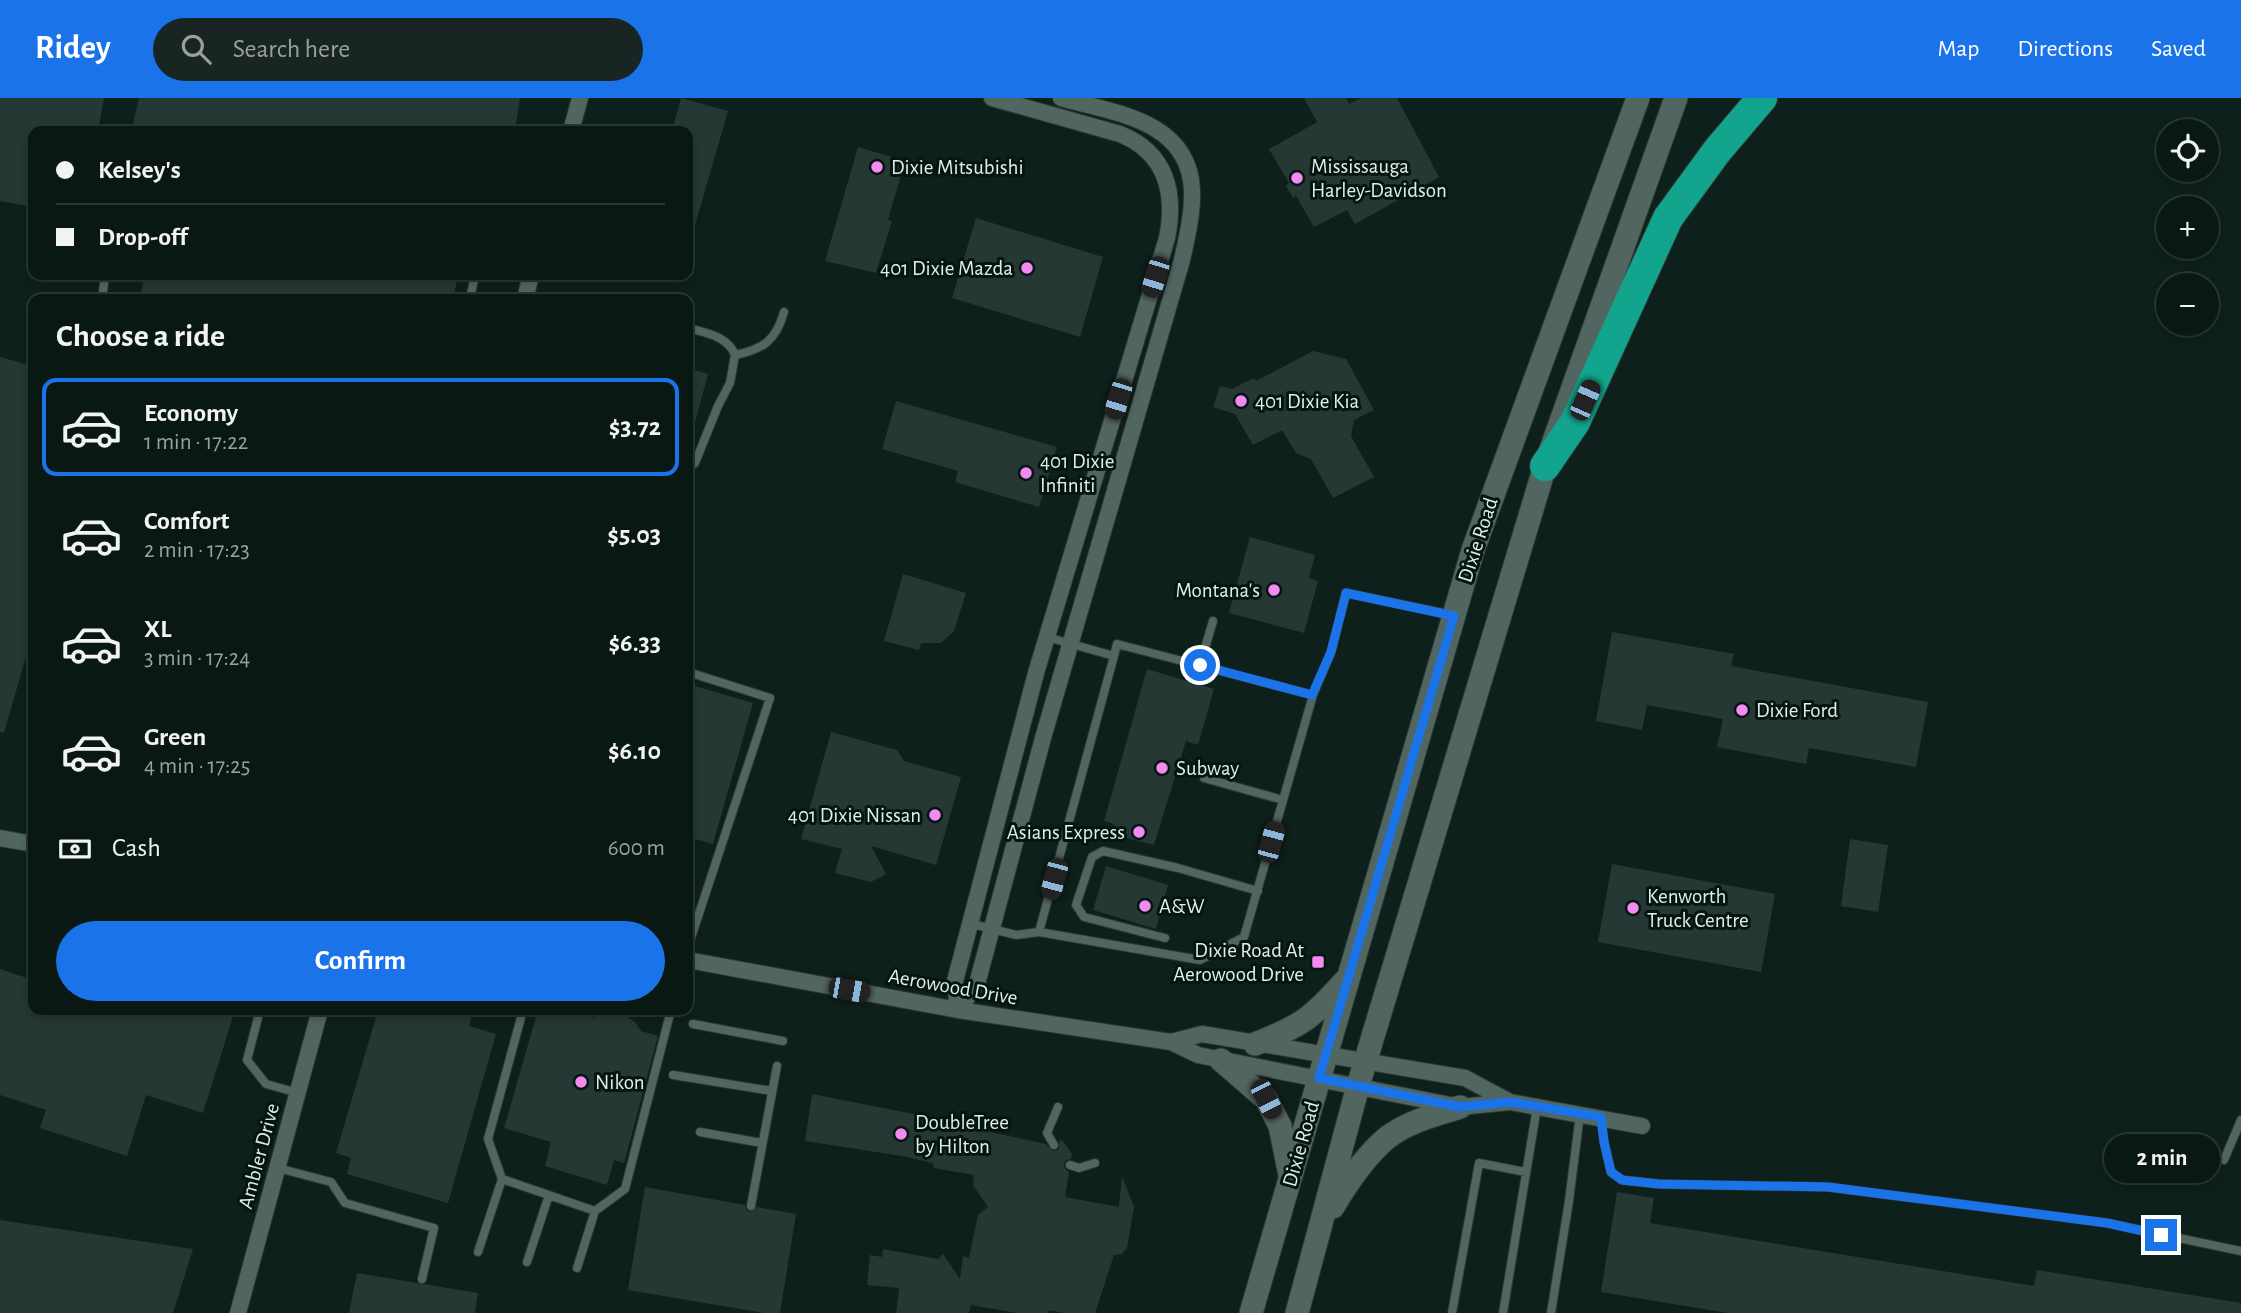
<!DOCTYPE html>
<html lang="en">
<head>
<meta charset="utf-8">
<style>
	body { margin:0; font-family:"Alegreya Sans",sans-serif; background:#182522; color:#f1f3f6; height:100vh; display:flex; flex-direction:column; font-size:26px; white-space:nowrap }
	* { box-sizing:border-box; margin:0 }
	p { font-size:23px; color:#99a0a0 }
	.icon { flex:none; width:38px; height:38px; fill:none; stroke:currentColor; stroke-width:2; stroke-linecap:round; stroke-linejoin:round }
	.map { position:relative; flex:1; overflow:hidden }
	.drawer { position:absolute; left:28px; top:196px; width:665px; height:721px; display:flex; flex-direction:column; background:#0a1814; border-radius:14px; box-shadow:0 4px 10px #0003,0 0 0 2px #2a3734 }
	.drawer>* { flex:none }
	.top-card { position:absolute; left:28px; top:28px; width:665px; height:154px; border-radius:14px; box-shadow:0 4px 10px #0003,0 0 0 2px #2a3734; display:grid; align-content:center; height:154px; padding:0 28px; background:#0a1814 }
	.tools { position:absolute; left:2156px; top:21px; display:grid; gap:14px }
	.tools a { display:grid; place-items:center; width:63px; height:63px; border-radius:50%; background:#0a1814; box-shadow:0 4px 10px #0003,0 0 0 2px #2a3734; font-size:35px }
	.end { position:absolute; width:32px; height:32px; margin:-16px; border:9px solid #1a73e8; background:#fff; box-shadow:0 0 0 4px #fff }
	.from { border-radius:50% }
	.bubble { position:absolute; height:49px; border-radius:24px; background:#0a1814; box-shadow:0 4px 10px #0003,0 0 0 2px #2a3734; font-size:23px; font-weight:600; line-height:49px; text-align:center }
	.car { position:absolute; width:21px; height:42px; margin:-21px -10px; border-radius:9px; box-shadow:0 0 5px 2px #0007; background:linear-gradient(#222 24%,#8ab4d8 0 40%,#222 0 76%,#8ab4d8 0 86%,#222 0) }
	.top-card b { display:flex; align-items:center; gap:24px; height:66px; font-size:26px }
	.top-card b+b { border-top:2px solid #2a3734 }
	.top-card i { width:18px; height:18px; background:#f1f3f6 }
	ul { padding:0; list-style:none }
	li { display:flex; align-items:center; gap:21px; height:98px; margin:0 14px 10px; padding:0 14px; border:4px solid transparent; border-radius:14px }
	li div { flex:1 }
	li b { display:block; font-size:26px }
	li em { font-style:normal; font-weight:600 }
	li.selected { border-color:#1a73e8 }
	li>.icon { width:63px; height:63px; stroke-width:1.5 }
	h2 { padding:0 28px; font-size:32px; line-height:84px }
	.pay { display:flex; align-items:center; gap:18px; height:77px; padding:0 28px; font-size:26px }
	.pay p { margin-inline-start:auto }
	.primary-button { display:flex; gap:14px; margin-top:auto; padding:14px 28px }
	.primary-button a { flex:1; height:80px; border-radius:42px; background:#1a73e8; color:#fff; font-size:28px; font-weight:600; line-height:80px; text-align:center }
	header { display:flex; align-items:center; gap:42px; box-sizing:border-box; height:98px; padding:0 35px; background:#1a73e8; color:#fff }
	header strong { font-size:33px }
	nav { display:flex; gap:38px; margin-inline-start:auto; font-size:24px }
	.search { width:490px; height:63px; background:#182522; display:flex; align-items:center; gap:18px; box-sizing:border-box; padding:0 24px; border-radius:38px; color:#99a0a0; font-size:26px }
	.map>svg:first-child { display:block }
	.building { fill:#263833 }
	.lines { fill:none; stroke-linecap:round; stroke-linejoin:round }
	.service-casing { stroke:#2d3734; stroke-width:10 }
	.minor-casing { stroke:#2d3734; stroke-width:18 }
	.secondary-casing { stroke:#2d3734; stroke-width:25 }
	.motorway-casing { stroke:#2d3734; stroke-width:32 }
	.service { stroke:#526661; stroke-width:8 }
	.minor { stroke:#526661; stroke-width:16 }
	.secondary { stroke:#526661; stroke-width:23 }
	.motorway { stroke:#12a48c; stroke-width:30 }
	.route { stroke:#1a73e8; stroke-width:9 }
	.poi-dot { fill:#f38af2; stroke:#051612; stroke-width:2.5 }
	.labels { text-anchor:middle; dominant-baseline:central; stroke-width:6; stroke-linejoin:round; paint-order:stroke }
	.poi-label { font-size:21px; fill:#e2eeea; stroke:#051612; text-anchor:start }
	.street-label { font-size:21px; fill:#e2eeea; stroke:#051612 }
</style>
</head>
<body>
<header>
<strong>Ridey</strong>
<div class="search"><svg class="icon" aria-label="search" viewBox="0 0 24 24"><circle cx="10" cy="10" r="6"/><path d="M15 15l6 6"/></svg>Search here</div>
<nav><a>Map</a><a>Directions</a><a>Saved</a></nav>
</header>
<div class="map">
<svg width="2241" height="1215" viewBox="0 0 2241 1215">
	<rect width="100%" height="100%" fill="#0e201b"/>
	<path class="building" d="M0,0H104L98,33H33V109L0,103Z
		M139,0H520L515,33H183L133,26Z
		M681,0L728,13L692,138L688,137V33H672Z
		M1304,0H1346L1349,6L1361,0H1397L1439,79L1355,126L1347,112L1314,129L1296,98L1293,100L1286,88L1289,85L1269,51L1317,24Z
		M858,49L905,63L888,122L892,123L876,175L825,163Z
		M976,120L1103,159L1080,239L952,200Z
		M144,177H458L453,201H163L141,197Z
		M1313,253L1346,261L1374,312L1354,322L1351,338L1374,379L1333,400L1311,361L1296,355L1282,332L1253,347L1235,316L1213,309L1220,288L1232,291L1254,280L1256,283Z
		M0,259L33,268V534L4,635L0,634Z
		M688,270L708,276L693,332L688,331Z
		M896,303L1057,349L1039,409L955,384L958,373L882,351Z
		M1250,439L1315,457L1309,480L1318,483L1304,535L1229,515Z
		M903,476L966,495L954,533L941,545H921L919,552L884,543Z
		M1612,534L1734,556L1731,568L1928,604L1916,669L1809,650L1806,666L1717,649L1723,621L1647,607L1642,632L1596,623Z
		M1147,571L1214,591L1198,647L1186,643L1154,747L1111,736L1114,726L1104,723Z
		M688,586L753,605L713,746L688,739Z
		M831,634L897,652L904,663L961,679L936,767L871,748L886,776L871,784L835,775L842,751L801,741Z
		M1850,741L1888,747L1878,814L1841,808Z
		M1612,766L1775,796L1761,874L1598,844Z
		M1106,768L1168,787L1156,831L1093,812Z
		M0,871L33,882V912H235L203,1015L146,997L127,1058L40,1030L46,1012L0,997Z
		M378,912H473L469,928L496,936L448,1105L347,1076L351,1060L336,1055Z
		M538,912H563L594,920L602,915L612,914L623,916L635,924L641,933L658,938L624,1065L614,1062L607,1087L545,1068L551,1044L504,1030Z
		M812,996L934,1020V1022L1046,1046L1053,1053L1059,1051V1043L1062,1042L1072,1056L1071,1061L1066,1062L1064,1066L1065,1071L1069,1074L1065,1099L1119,1109L1122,1078L1134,1109L1127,1150L1122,1156L1114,1157L1095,1215H1064L1049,1212L1048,1215H1017L971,1207L969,1215H896L899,1190L867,1187L870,1157L882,1159L883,1151L938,1161L943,1156L960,1181L963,1158L969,1160L978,1117L988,1109L973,1087L974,1077L934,1070L933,1065L902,1058L805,1043Z
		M645,1089L745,1107L746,1112L750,1114L757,1109L796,1116L780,1215H764L628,1192Z
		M1617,1094L1654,1100L1650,1125L2034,1188L2037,1172L2241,1205V1215H1728L1601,1194Z
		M0,1122L193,1151L173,1215H0Z
		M357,1175L478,1195L475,1215H349Z"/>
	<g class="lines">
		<defs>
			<path id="service" d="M105,201L103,194L105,177
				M470,201L475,177
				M688,230C706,235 728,238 735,257L730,285L718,308L695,365L688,371
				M735,257C763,251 776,243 784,214
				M1047,539L1114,558L1117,546L1313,597
				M1200,567L1213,523
				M688,574L770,600L688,849
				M1204,680L1283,702
				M969,825L1016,837L1039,834L1200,862L1244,839L1313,597L1331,554L1346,495L1452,517
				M1039,834L1114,558
				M1165,840L1084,819L1076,807L1092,759L1103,753L1178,770L1258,793
				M260,912L247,962L266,986L298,995
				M523,912L488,1041L502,1081L595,1113L625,1091L671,912
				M481,913V912
				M693,926L783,943
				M673,977L772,993
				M1601,1020L1604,1044L1611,1074L1622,1082L1659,1086L1828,1089L2107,1125L2241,1153
				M700,1034L762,1045
				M1054,1047L1047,1035L1058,1009
				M2224,1062L2241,1022
				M1070,1067L1079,1070L1095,1065
				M278,1070L331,1084L345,1105L434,1130L422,1181
				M751,1108L777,968
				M478,1154L502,1081
				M527,1164L549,1097
				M577,1170L595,1113
				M1452,1215L1479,1065L1526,1074
				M1503,1215L1537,1009
				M1551,1215L1569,1103L1580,1016"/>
			<path id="minor" d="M571,33L580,0
				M525,201L531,177
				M0,740L33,746
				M688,862L958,912L1171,944L1198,957L1460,1009L1510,1004L1642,1028
				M958,912L955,883L1036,575L1167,140C1176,95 1167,55 1120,36L992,0
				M958,912L977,886L1043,640L1182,162C1187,139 1193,115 1192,92C1189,22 1114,15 1061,0
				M1171,944L1202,936L1465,980L1510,1004
				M238,1215L320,912"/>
			<path id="secondary" d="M1255,946C1301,928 1311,921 1344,884
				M1221,962L1266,1001L1280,1028L1290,1077
				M1333,1109C1347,1085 1366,1057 1388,1039C1409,1023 1436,1017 1460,1009
				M1251,1215L1473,452L1638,0
				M1297,1215L1358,988L1545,368L1676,0"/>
			<path id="motorway" d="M1545,368L1575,324L1668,120L1717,53L1762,0"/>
		</defs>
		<use href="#service" class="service-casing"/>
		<use href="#minor" class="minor-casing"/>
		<use href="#secondary" class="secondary-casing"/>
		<use href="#motorway" class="motorway-casing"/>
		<use href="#service" class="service"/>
		<use href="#minor" class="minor"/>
		<use href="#secondary" class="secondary"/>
		<use href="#motorway" class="motorway"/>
	</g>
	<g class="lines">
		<path class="route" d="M1200,567L1312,597L1331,554L1346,495L1454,518L1319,980L1460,1009L1510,1004L1601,1019L1604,1044L1611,1074L1622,1082L1659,1086L1828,1089L2107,1125L2161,1137"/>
	</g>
	<g class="poi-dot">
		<circle cx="877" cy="69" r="7"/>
		<circle cx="1297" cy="80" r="7"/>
		<circle cx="1027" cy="170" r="7"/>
		<circle cx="1241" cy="303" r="7"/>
		<circle cx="1026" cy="375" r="7"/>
		<circle cx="1274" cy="492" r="7"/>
		<circle cx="1742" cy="612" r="7"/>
		<circle cx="1162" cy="670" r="7"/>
		<circle cx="935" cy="717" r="7"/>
		<circle cx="1139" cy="734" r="7"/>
		<circle cx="1145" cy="808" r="7"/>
		<circle cx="1633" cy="810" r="7"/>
		<rect x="1311" y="857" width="14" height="14" rx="3.5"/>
		<circle cx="581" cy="984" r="7"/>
		<circle cx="901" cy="1036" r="7"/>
	</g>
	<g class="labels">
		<g class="poi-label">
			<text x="1311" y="68">Mississauga<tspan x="1311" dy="24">Harley-Davidson</tspan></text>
			<text x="891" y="69">Dixie Mitsubishi</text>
			<text x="1013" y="170" text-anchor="end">401 Dixie Mazda</text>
			<text x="1255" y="303">401 Dixie Kia</text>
			<text x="1040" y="363">401 Dixie<tspan x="1040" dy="24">Infiniti</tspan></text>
			<text x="1260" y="492" text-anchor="end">Montana's</text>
			<text x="1756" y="612">Dixie Ford</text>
			<text x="1176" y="670">Subway</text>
			<text x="921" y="717" text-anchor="end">401 Dixie Nissan</text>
			<text x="1125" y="734" text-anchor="end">Asians Express</text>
			<text x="1647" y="798">Kenworth<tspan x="1647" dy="24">Truck Centre</tspan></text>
			<text x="1159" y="808">A&amp;W</text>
			<text x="1304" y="852" text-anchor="end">Dixie Road At<tspan x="1304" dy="24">Aerowood Drive</tspan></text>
			<text x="595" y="984">Nikon</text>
			<text x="915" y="1024">DoubleTree<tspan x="915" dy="24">by Hilton</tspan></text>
		</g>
		<g class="street-label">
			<text transform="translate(1478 442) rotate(-72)">Dixie Road</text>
			<text transform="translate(953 889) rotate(10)">Aerowood Drive</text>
			<text transform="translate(1301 1046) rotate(-74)">Dixie Road</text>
			<text transform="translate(259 1058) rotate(-75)">Ambler Drive</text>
		</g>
	</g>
</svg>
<div class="tools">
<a><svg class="icon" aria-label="locate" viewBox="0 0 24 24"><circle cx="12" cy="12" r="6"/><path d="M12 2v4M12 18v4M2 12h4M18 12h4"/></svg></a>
<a>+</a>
<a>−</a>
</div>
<i class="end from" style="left:1200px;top:567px"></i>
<i class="end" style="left:2161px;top:1137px"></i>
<div class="bubble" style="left:2104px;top:1036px;width:116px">2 min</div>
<i class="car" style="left:1155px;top:179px;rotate:197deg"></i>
<i class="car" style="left:1118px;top:301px;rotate:197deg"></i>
<i class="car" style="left:1585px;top:302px;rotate:24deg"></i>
<i class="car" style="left:1271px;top:744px;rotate:15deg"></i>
<i class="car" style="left:1054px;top:781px;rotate:195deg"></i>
<i class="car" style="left:849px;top:892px;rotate:100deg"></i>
<i class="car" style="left:1266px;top:1001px;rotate:153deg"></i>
<div class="top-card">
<b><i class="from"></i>Kelsey's</b>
<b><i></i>Drop-off</b>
</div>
<section class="drawer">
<h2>Choose a ride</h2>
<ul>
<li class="selected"><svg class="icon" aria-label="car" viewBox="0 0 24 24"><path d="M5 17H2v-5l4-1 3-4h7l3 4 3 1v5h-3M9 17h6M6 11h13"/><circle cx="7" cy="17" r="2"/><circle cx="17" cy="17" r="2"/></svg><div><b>Economy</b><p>1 min · 17:22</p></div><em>$3.72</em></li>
<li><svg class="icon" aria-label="car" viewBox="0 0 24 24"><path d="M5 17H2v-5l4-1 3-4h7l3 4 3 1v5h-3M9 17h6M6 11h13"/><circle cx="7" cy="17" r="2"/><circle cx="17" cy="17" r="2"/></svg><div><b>Comfort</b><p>2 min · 17:23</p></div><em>$5.03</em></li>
<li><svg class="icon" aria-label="car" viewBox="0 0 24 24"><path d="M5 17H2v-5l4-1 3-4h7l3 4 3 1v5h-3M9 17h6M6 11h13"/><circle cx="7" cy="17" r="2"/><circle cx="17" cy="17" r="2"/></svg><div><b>XL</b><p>3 min · 17:24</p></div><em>$6.33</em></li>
<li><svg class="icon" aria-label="car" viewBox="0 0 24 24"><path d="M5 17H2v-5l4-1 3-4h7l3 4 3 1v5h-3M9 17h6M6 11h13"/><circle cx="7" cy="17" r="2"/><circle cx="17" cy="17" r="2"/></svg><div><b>Green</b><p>4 min · 17:25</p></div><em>$6.10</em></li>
</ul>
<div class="pay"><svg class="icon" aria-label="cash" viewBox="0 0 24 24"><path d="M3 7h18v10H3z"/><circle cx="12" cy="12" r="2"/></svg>Cash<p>600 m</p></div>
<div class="primary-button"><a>Confirm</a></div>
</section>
</div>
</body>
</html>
